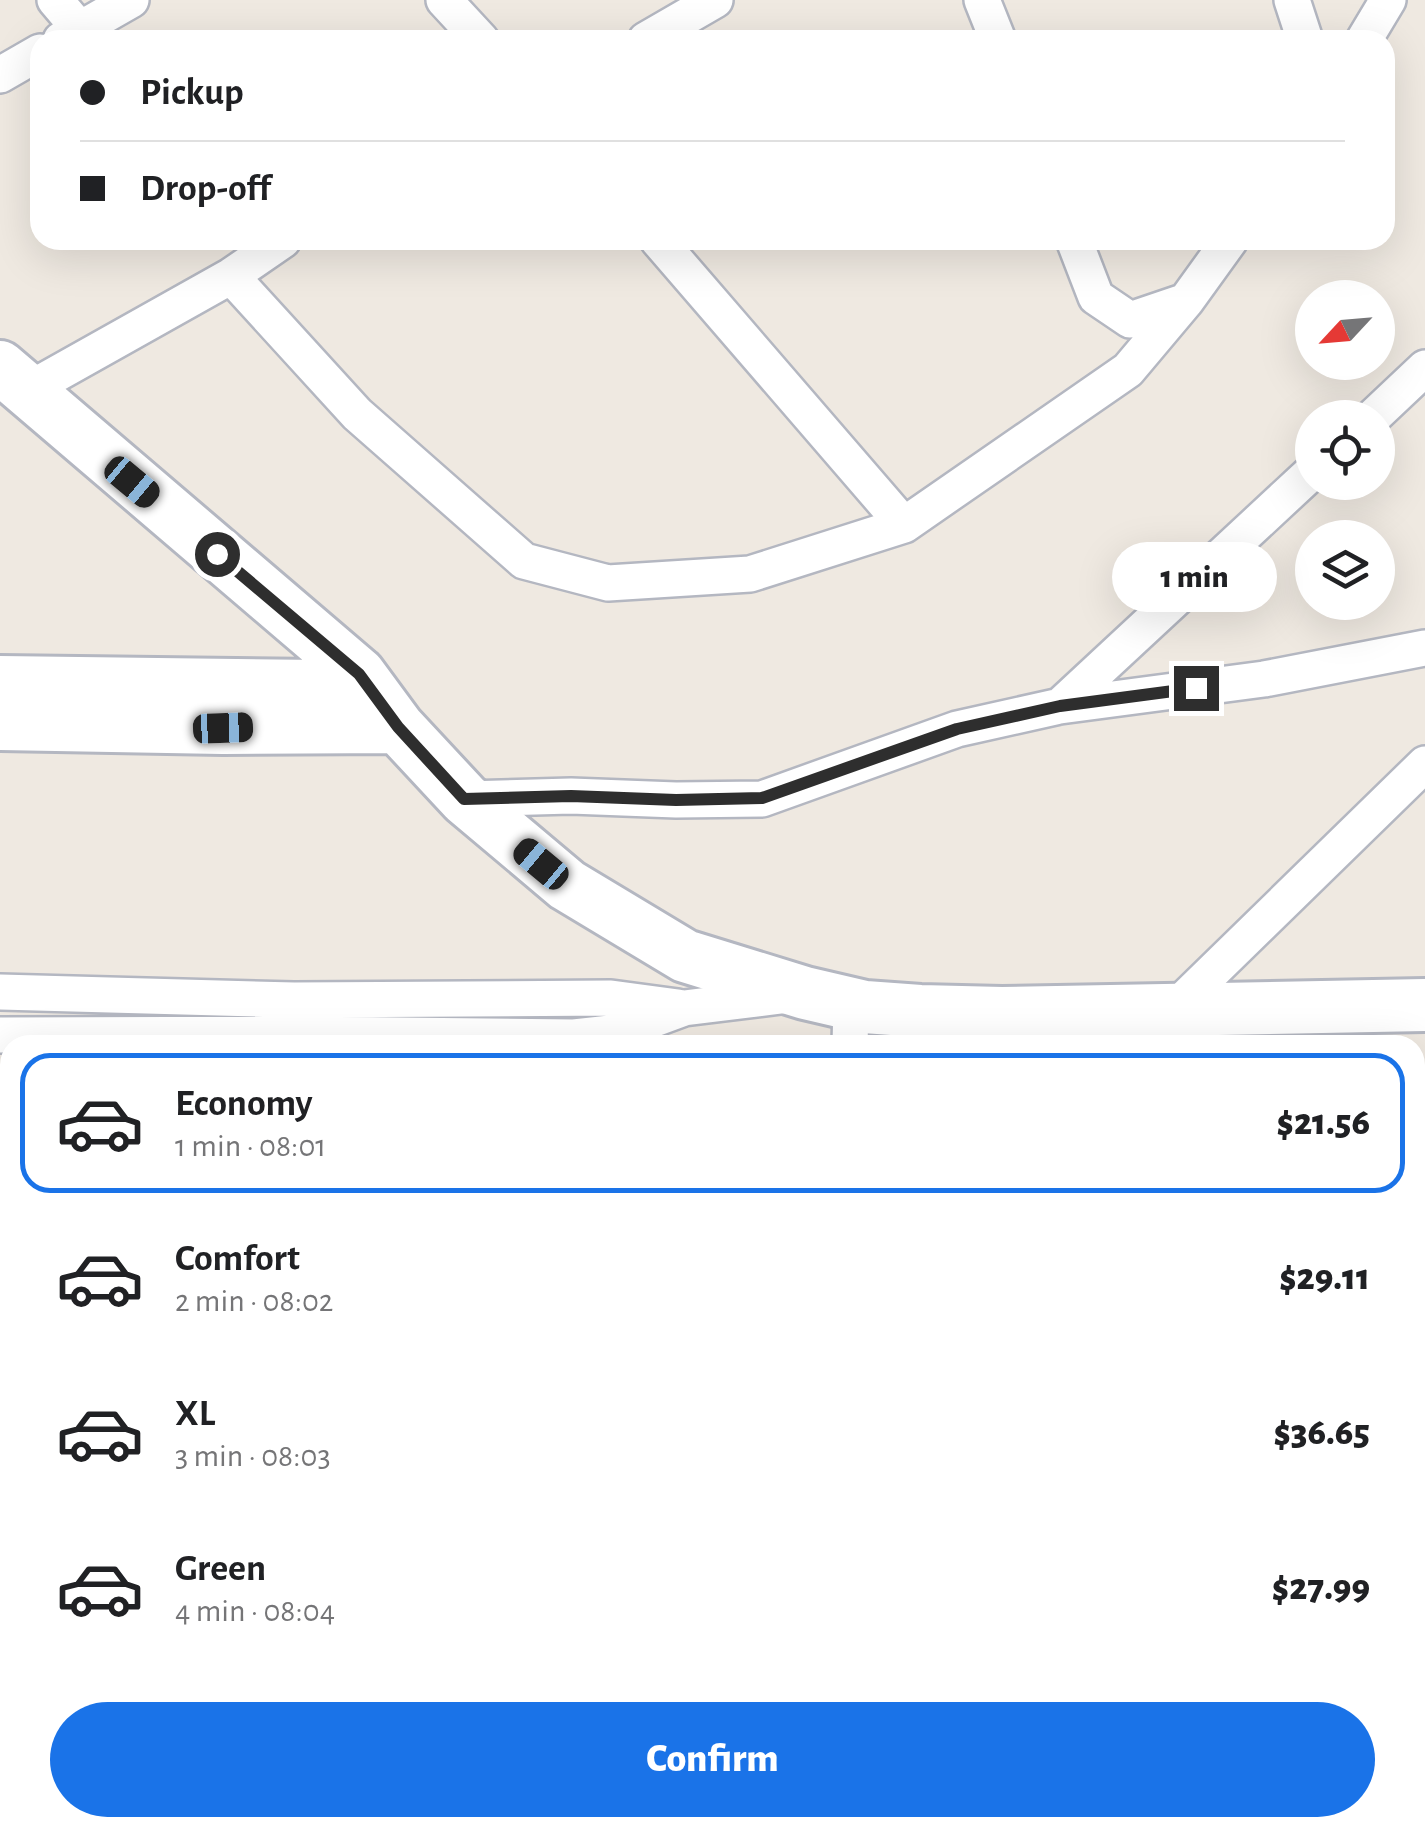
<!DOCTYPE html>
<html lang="en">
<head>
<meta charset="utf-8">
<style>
	body { margin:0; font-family:"Alegreya Sans",sans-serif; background:#f2f2f2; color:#202124; height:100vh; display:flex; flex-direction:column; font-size:38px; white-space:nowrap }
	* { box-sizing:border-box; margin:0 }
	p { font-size:32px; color:#757577 }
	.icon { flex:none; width:55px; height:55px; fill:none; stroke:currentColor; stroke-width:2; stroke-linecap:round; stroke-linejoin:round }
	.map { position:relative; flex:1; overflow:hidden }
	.side { position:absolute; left:0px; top:1035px; width:1425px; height:802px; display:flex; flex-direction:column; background:#fff; border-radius:30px 30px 0 0; box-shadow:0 10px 40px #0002 }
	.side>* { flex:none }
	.hud { position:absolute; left:30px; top:30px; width:1365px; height:220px; border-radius:30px; box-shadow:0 10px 40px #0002; display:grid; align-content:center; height:220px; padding:0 50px; background:#fff }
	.needle { width:65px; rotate:244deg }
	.tools { position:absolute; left:1295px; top:280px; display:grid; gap:20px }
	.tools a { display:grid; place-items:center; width:100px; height:100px; border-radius:50%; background:#fff; box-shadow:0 10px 40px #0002; font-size:50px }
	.end { position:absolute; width:45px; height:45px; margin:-22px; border:12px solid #2e2e2e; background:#fff; box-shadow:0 0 0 5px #fff }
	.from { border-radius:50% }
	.bubble { position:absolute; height:70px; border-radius:35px; background:#fff; box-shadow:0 10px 40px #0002; font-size:32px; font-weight:800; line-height:70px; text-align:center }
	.car { position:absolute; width:30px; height:60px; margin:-30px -15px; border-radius:12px; box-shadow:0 0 8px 2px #0007; background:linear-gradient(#222 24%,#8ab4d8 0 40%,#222 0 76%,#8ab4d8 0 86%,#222 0) }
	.hud b { display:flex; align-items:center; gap:35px; height:95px; font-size:38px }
	.hud b+b { border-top:2px solid #e0e0e0 }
	.hud i { width:25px; height:25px; background:#202124 }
	ul { padding:18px 0 0; list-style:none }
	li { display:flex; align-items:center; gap:30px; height:140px; margin:0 20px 15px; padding:0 30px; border:5px solid transparent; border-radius:30px }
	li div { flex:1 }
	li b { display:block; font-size:38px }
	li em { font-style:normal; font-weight:800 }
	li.selected { border-color:#1a73e8 }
	li>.icon { width:90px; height:90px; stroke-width:1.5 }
	.cta { display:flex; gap:20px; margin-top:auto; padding:20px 50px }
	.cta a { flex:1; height:115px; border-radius:60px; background:#1a73e8; color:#fff; font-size:40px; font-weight:800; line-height:115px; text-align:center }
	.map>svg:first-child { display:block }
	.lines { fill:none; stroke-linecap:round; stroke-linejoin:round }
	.street-casing { stroke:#b4b7c1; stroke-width:40 }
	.secondary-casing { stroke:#b4b7c1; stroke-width:58 }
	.street { stroke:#fff; stroke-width:35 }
	.secondary { stroke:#fff; stroke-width:52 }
	.route { stroke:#2e2e2e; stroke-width:12 }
</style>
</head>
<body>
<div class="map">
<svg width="1425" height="1837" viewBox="0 0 1425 1837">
	<rect width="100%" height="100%" fill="#efe9e1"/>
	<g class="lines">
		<defs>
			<path id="street" d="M55,0L89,40
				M444,0L481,40
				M982,0L998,40
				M1292,0L1305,40
				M61,40L131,0
				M646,40L715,0
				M1364,40L1388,0
				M0,75L40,52
				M658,240L904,525
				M1074,240L1096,297L1130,320L1186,301L1230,240
				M231,276L357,414L524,561L608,583L750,574L904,525L1128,370L1186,301
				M26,391L231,276L283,240
				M1372,418L1425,368
				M1060,706L1312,472
				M465,799L571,796L676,800L762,799L957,729L1060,706L1264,679L1425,648
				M0,992L294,1000L611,998L678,1007
				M1173,1010L1425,764
				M0,1035L304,1034L574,1037L619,1032L684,1008L789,995
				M850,1045L851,1004
				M0,1288L10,1311
				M0,1368L10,1370
				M1415,1386L1425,1387
				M0,1760L10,1763
				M1415,1780L1425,1773
				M256,1828L267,1837
				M1348,1837L1359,1828"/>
			<path id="secondary" d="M0,367L359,674L398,727L465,799L567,885L685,956L805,993L865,1007L920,1011L1002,1013L1425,1005
				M0,682L318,686L359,674
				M0,724L223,728L398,727"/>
		</defs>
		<use href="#street" class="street-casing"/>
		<use href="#secondary" class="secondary-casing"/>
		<use href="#street" class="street"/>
		<use href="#secondary" class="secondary"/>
	</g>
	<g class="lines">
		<path class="route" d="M217,554L359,674L398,727L464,799L571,796L676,800L762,798L957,729L1060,706L1196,688"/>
	</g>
</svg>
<div class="tools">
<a><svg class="needle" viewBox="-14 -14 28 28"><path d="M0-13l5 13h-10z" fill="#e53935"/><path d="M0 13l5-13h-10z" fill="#757577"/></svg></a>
<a><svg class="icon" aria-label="locate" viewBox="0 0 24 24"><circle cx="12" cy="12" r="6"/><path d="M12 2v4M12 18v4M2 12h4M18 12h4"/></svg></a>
<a><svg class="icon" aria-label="layers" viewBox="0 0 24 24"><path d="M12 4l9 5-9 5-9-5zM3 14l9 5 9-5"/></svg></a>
</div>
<i class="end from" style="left:217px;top:554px"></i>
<i class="end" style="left:1196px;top:688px"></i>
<div class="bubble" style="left:1112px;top:542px;width:165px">1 min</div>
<i class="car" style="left:132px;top:482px;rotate:130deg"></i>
<i class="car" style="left:223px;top:728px;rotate:88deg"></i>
<i class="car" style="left:541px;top:864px;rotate:310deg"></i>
<div class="hud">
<b><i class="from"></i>Pickup</b>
<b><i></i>Drop-off</b>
</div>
<section class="side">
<ul>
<li class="selected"><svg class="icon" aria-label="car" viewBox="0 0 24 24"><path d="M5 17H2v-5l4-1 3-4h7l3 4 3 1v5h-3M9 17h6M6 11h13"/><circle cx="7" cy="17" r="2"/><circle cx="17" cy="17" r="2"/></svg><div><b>Economy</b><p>1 min · 08:01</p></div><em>$21.56</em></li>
<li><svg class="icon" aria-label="car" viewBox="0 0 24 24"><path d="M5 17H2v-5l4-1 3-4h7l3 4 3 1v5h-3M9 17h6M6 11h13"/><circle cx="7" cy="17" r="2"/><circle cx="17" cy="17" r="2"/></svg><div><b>Comfort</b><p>2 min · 08:02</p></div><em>$29.11</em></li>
<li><svg class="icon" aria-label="car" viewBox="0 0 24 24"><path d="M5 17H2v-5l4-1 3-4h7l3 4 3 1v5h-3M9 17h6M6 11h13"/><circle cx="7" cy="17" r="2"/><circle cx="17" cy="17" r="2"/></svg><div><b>XL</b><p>3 min · 08:03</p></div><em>$36.65</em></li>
<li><svg class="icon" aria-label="car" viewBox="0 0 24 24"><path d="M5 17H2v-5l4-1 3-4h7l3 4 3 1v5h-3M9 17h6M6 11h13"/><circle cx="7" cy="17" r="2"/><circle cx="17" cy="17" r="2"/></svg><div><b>Green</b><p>4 min · 08:04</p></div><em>$27.99</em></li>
</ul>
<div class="cta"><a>Confirm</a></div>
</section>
</div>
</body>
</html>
